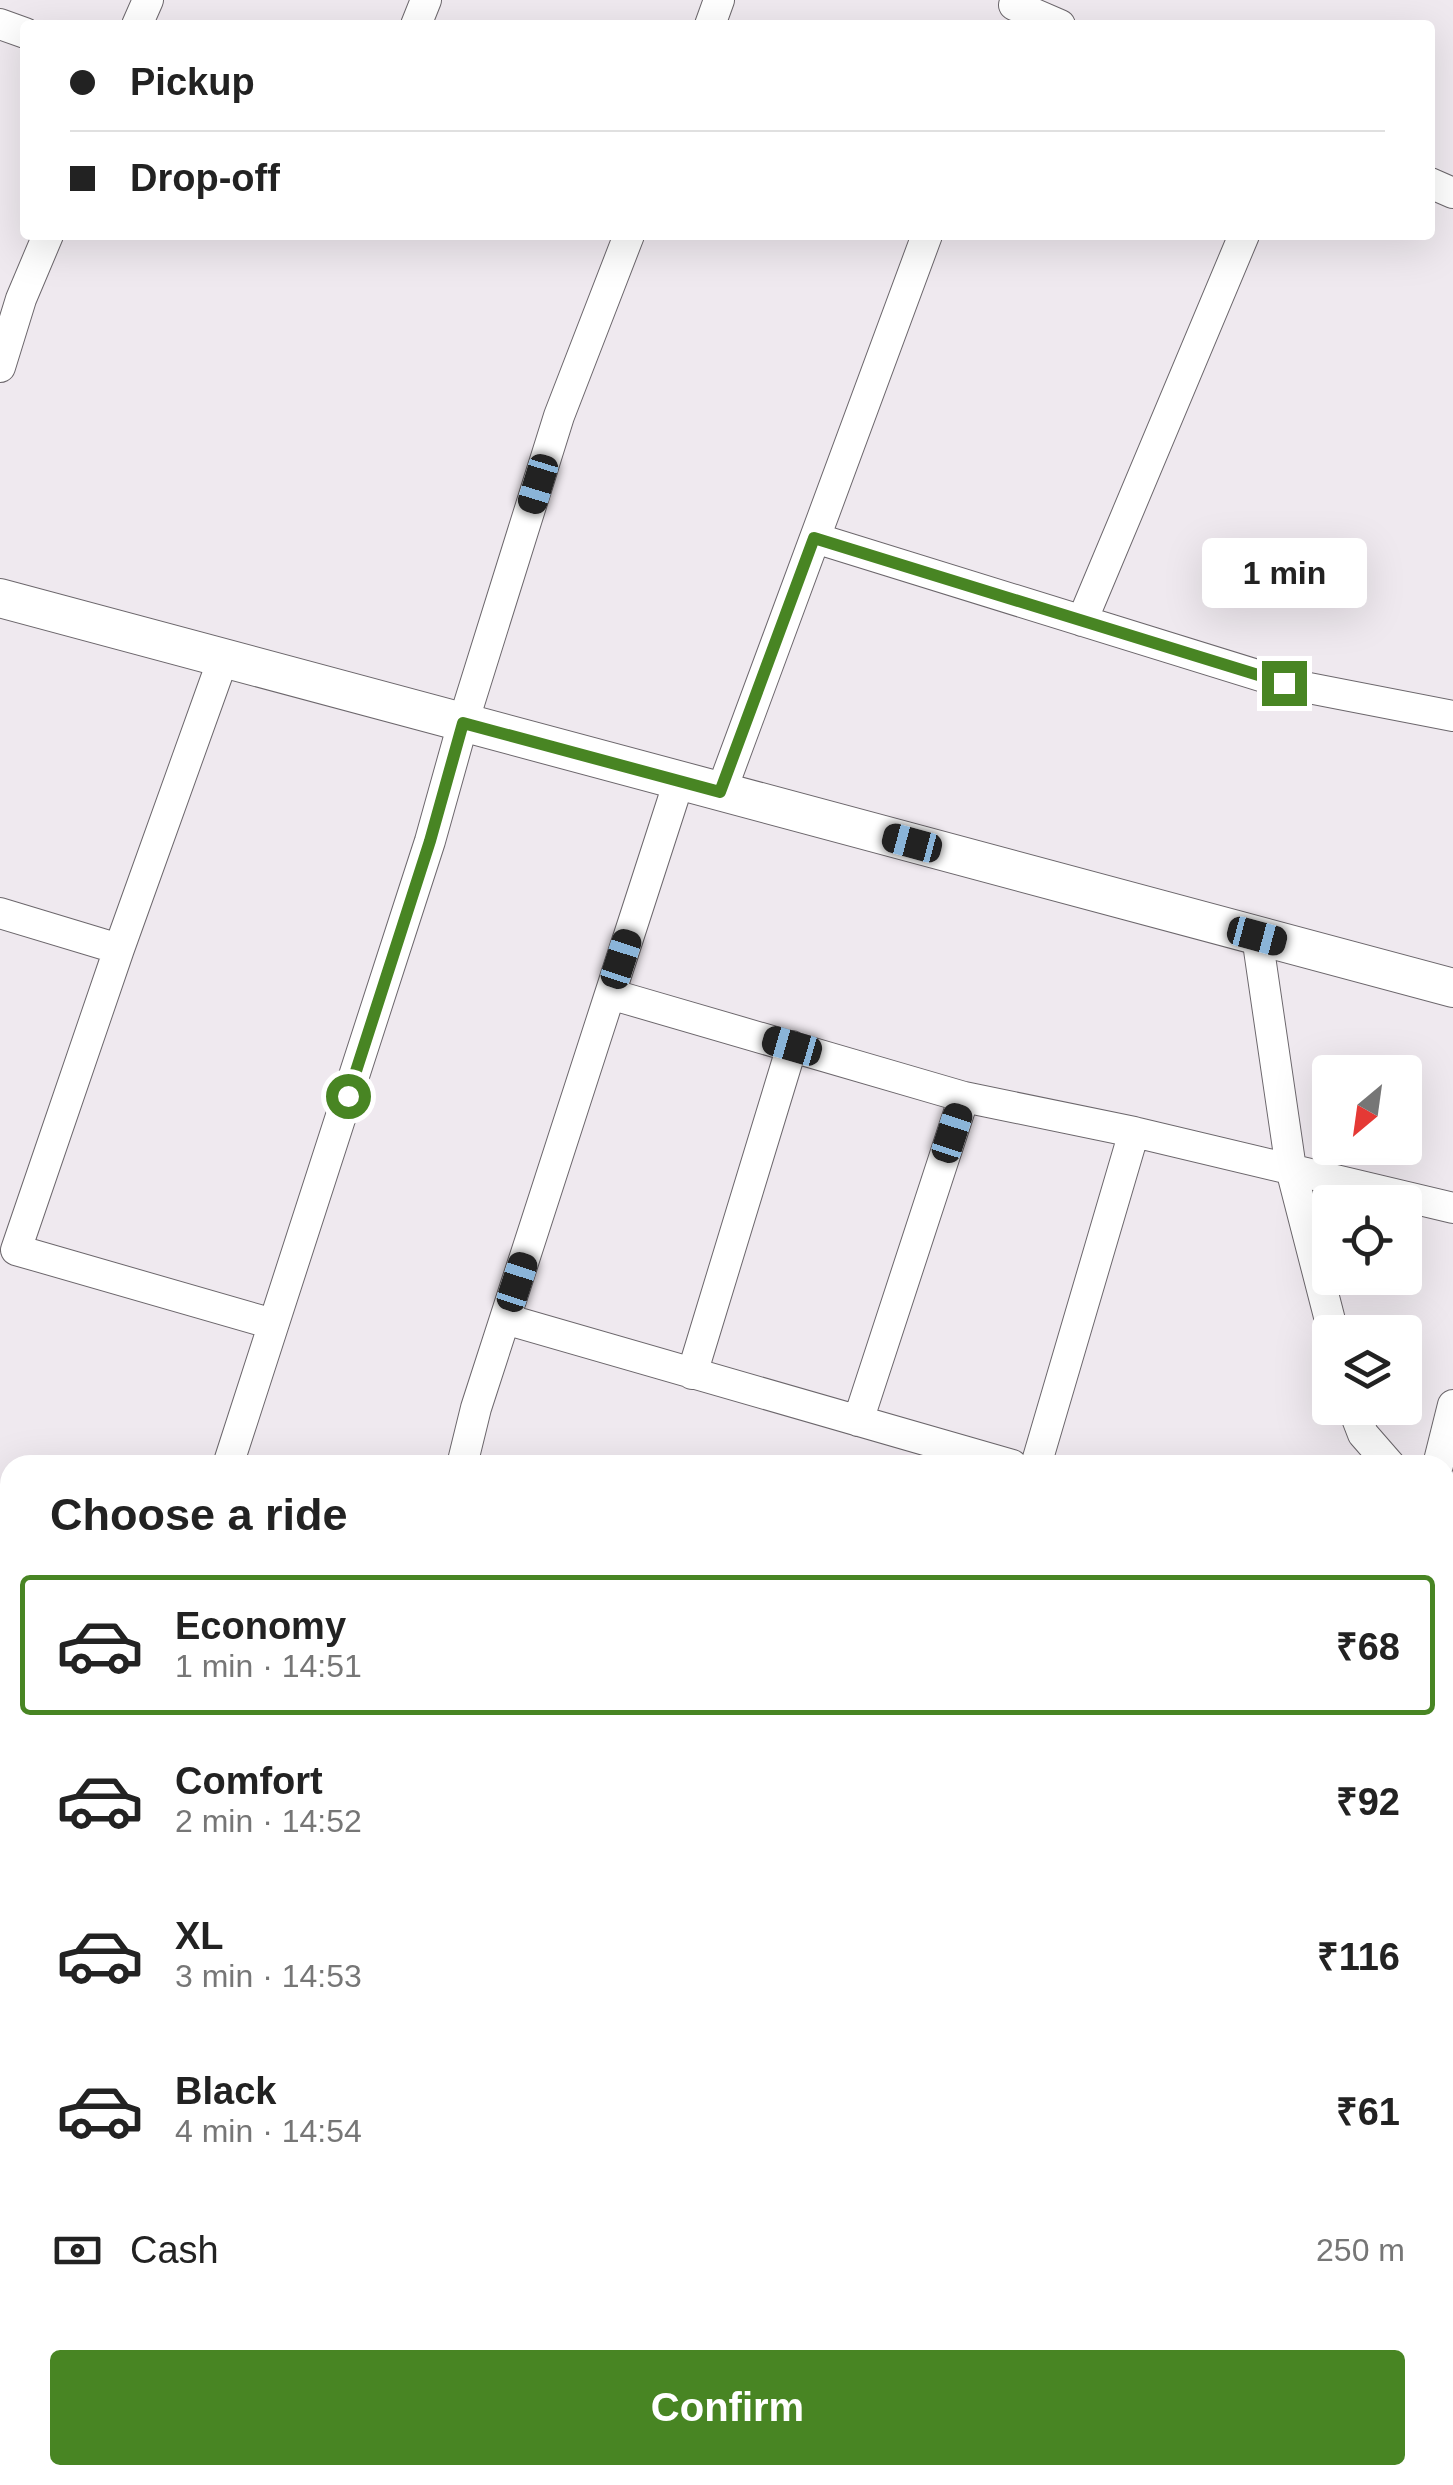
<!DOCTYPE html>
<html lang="en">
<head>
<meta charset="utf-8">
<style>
	body { margin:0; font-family:Helvetica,sans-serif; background:#f6f6f6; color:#222; height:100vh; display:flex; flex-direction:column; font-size:38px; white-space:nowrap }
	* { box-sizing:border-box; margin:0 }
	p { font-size:32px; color:#767676 }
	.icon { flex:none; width:55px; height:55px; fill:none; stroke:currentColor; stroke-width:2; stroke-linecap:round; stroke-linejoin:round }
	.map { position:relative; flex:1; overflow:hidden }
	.side { position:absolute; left:0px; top:1455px; width:1455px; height:1030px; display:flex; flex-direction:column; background:#fff; border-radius:30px 30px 0 0; box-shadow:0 10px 40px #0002 }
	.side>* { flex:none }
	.banner { position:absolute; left:20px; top:20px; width:1415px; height:220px; border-radius:10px; box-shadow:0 10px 40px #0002; display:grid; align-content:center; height:220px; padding:0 50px; background:#fff }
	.needle { width:65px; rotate:209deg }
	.tools { position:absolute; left:1312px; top:1055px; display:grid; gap:20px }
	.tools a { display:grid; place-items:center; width:110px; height:110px; border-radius:10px; background:#fff; box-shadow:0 10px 40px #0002; font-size:50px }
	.end { position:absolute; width:45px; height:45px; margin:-22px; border:12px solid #488523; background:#fff; box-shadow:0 0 0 5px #fff }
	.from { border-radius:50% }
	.bubble { position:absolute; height:70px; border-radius:10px; background:#fff; box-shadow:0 10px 40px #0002; font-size:32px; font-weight:600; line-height:70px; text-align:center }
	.car { position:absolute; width:30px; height:60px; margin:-30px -15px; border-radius:12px; box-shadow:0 0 8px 2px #0007; background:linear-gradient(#222 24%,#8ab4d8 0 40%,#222 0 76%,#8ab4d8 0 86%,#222 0) }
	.banner b { display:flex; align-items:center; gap:35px; height:95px; font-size:38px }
	.banner b+b { border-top:2px solid #e0e0e0 }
	.banner i { width:25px; height:25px; background:#222 }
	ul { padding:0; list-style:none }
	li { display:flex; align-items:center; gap:30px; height:140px; margin:0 20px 15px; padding:0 30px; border:5px solid transparent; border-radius:10px }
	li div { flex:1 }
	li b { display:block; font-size:38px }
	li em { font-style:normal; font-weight:600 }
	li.selected { border-color:#488523 }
	li>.icon { width:90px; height:90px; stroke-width:1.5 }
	h2 { padding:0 50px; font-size:45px; line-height:120px }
	.pay { display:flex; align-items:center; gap:25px; height:110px; padding:0 50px; font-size:38px }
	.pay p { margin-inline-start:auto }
	.cta { display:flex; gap:20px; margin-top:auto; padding:20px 50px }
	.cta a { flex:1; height:115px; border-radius:10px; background:#488523; color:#fff; font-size:40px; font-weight:600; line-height:115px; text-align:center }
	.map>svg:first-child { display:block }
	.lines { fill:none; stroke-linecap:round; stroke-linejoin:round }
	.minor-casing { stroke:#6c676c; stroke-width:32 }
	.tertiary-casing { stroke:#6c676c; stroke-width:40 }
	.minor { stroke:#fff; stroke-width:30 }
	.tertiary { stroke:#fff; stroke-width:38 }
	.route { stroke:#488523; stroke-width:12 }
</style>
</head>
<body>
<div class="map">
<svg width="1453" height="2485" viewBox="0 0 1453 2485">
	<rect width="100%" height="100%" fill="#efe9ef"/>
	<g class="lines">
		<defs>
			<path id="minor" d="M1014,5L1060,25
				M0,24L25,33
				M137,25L148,0
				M416,25L426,0
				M710,25L719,0
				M1430,183L1453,193
				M0,367L21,299L48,235
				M815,538L1283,683L1453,716
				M1082,621L1244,235
				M679,781L610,994L964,1097L1134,1132L1036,1465
				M721,792L927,235
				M0,913L119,949L16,1250L273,1324
				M1257,936L1291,1169L1333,1332
				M119,949L223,659
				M1134,1132L1453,1208
				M505,1319L1012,1465
				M692,1374L792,1046
				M1353,1408L1363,1434L1390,1465
				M858,1421L964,1097
				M228,1465L430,841L463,723L559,416L629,235
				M462,1465L476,1408L610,994
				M1438,1465L1453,1405
				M1445,1600L1453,1602
				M0,1628L10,1633
				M1445,1815L1453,1818
				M0,2063L10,2055
				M1445,2088L1453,2094
				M1445,2399L1453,2405
				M0,2437L10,2421
				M116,2475L119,2485
				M374,2475L377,2485
				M655,2475L658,2485
				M1139,2475L1152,2485"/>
			<path id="tertiary" d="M0,598L1453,988"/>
		</defs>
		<use href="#minor" class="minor-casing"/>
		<use href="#tertiary" class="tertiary-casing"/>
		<use href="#minor" class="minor"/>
		<use href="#tertiary" class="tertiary"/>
	</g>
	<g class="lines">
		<path class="route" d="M348,1096L430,841L463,723L720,792L814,538L1284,683"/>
	</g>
</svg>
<div class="tools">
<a><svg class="needle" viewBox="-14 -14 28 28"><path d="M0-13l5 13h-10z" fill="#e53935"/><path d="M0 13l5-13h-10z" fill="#767676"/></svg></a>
<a><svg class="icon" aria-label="locate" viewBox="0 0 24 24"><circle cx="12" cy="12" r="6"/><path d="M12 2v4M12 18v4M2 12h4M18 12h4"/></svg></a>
<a><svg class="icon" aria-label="layers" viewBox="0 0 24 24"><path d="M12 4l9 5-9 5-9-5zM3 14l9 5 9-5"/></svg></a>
</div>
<i class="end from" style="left:348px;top:1096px"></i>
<i class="end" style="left:1284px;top:683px"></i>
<div class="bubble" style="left:1202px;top:538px;width:165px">1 min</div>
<i class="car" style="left:538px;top:484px;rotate:197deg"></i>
<i class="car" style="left:912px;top:843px;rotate:285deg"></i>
<i class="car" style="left:1257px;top:936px;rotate:105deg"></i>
<i class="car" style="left:621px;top:959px;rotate:18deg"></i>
<i class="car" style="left:792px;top:1046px;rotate:286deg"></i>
<i class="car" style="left:952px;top:1133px;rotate:18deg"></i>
<i class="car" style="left:517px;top:1282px;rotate:18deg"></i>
<div class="banner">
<b><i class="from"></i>Pickup</b>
<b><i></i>Drop-off</b>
</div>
<section class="side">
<h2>Choose a ride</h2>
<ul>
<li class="selected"><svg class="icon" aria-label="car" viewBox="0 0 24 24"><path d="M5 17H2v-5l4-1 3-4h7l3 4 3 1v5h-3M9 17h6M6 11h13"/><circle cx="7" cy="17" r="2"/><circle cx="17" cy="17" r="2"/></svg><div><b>Economy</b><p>1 min · 14:51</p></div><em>₹68</em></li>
<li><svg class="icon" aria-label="car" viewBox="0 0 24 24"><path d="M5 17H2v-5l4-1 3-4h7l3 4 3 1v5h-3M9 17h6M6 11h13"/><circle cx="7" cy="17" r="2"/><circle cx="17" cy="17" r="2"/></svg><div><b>Comfort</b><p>2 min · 14:52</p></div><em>₹92</em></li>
<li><svg class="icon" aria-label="car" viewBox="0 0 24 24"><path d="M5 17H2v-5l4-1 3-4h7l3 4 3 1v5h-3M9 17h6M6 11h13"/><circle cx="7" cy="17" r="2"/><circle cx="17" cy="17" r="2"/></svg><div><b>XL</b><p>3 min · 14:53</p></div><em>₹116</em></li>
<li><svg class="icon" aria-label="car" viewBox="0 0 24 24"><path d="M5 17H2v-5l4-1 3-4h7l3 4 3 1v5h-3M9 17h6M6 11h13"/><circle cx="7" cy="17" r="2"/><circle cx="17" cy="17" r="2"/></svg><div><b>Black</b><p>4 min · 14:54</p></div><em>₹61</em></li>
</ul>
<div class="pay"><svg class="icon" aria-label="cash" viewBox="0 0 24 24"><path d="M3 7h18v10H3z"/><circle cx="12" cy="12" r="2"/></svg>Cash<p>250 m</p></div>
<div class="cta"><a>Confirm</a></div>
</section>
</div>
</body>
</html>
